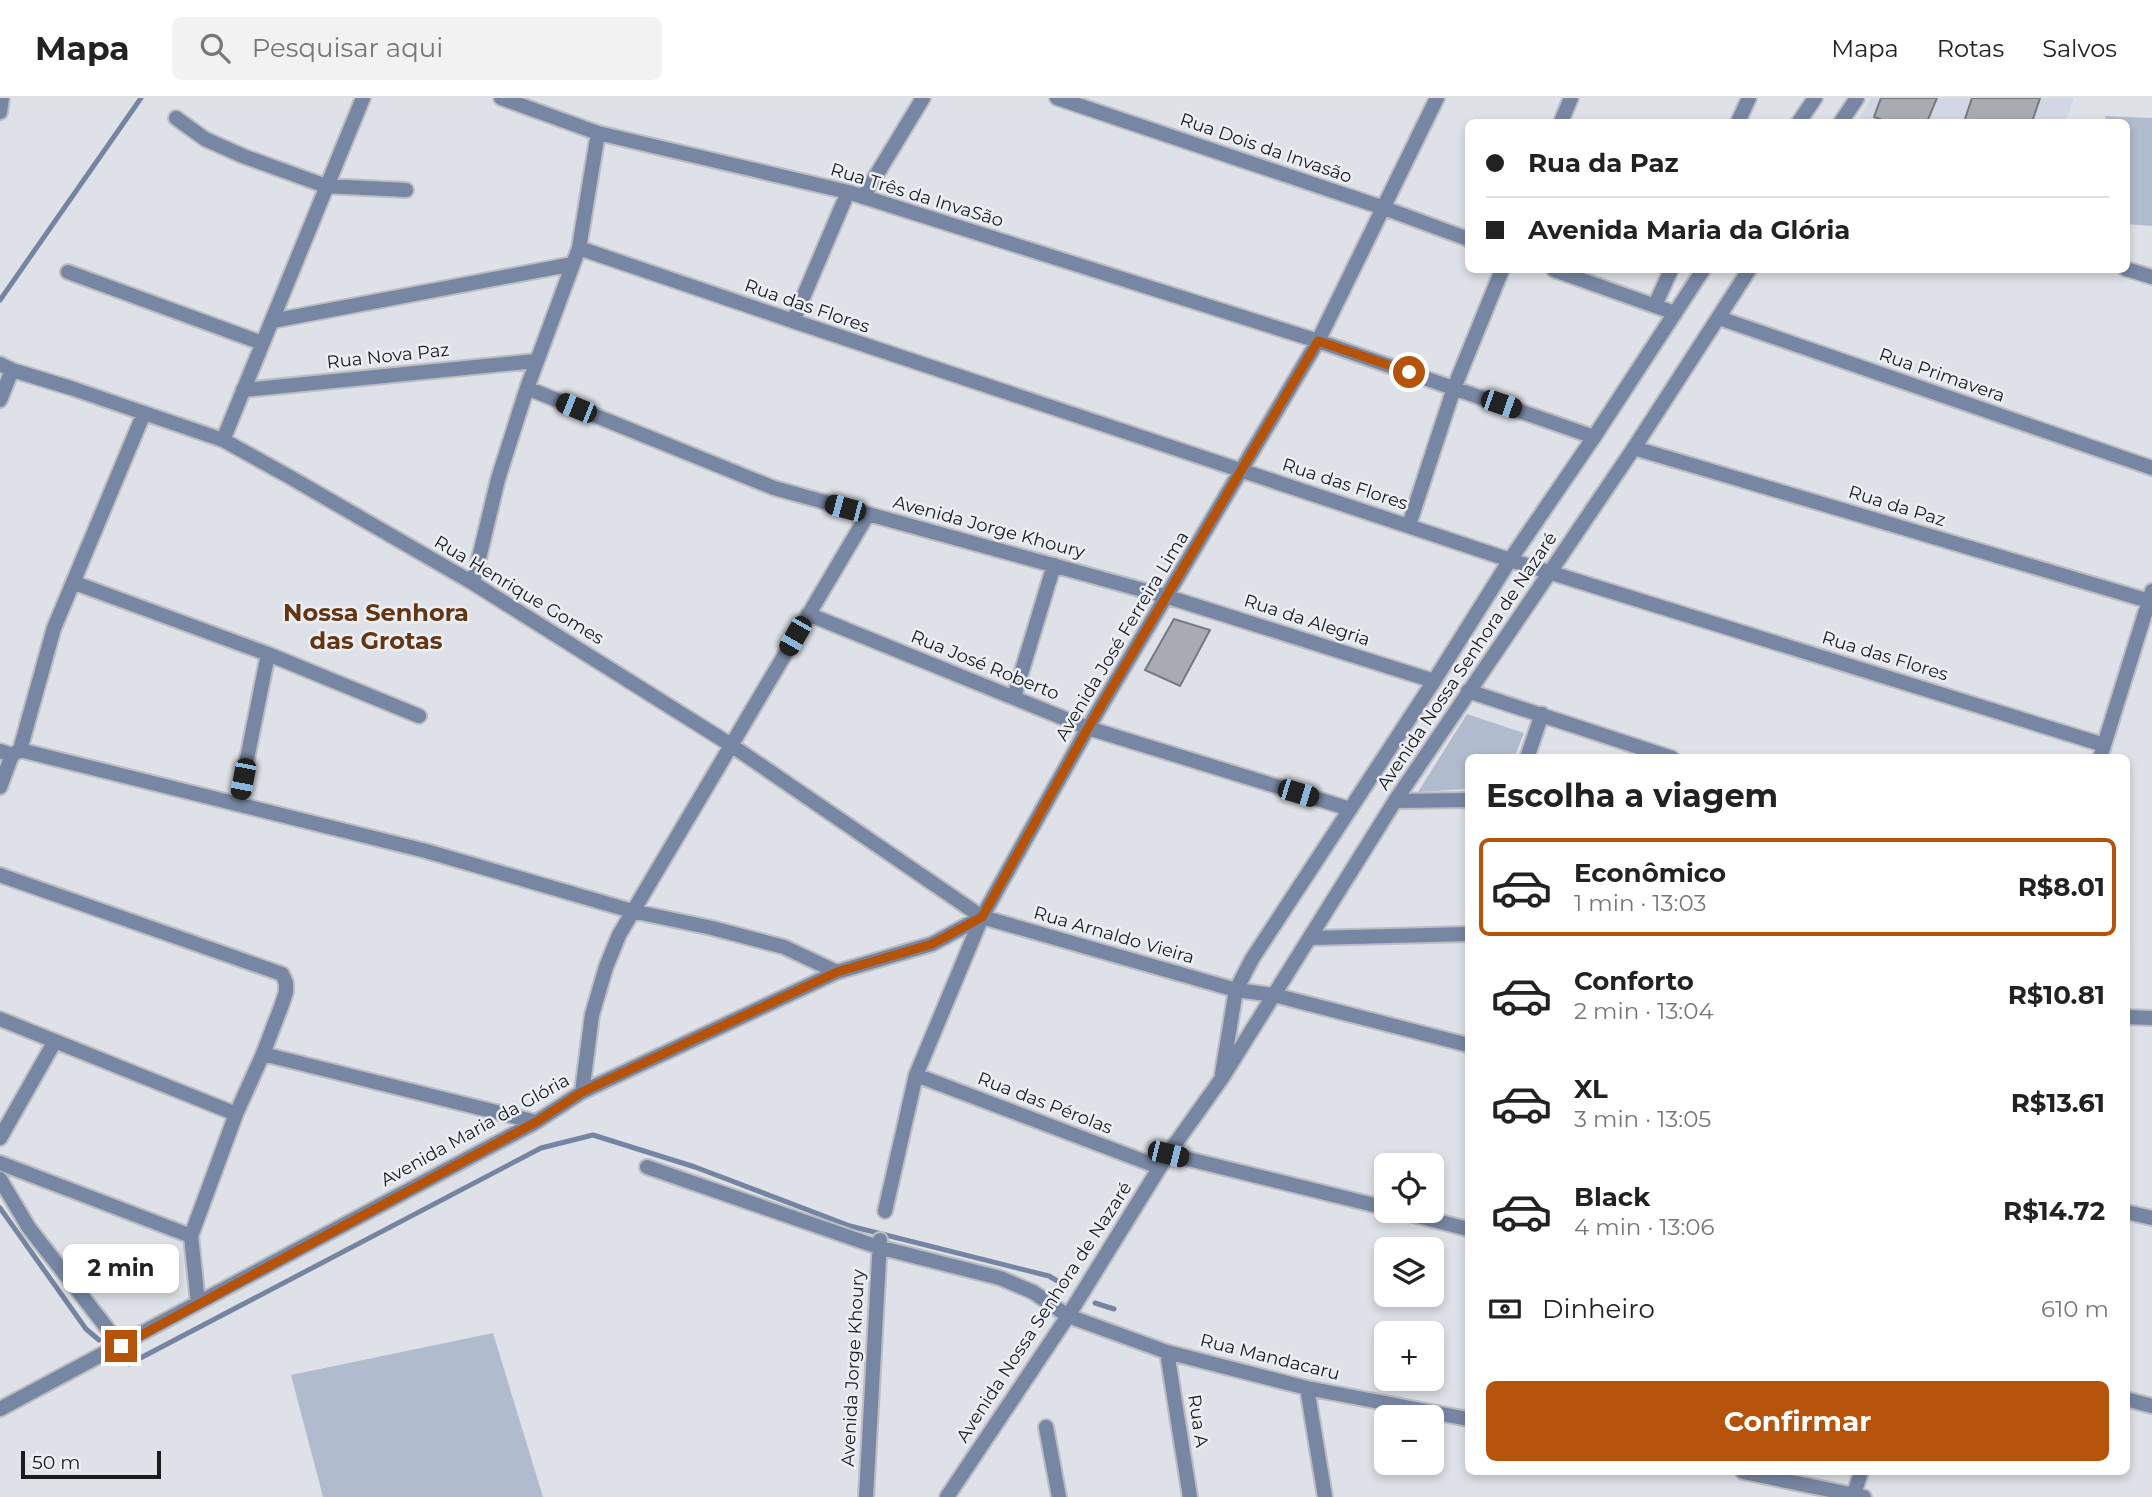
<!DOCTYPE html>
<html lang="pt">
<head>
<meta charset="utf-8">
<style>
	body { margin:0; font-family:Montserrat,sans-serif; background:#f2f2f2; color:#222; height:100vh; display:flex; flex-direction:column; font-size:26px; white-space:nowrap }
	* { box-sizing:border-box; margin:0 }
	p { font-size:23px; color:#767676 }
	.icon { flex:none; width:38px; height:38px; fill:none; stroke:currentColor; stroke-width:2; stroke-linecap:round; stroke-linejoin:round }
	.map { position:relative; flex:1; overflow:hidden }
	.side { position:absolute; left:1465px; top:656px; width:665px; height:721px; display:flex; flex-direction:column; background:#fff; border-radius:10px; box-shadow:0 4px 10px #0003 }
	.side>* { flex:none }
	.hud { position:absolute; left:1465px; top:21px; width:665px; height:154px; border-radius:10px; box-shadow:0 4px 10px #0003; display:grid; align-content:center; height:154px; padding:0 21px; background:#fff }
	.controls { position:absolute; left:1374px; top:1055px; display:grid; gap:14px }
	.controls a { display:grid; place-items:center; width:70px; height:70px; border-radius:10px; background:#fff; box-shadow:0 4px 10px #0003; font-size:35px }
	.scale { position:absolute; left:21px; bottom:18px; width:140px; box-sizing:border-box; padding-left:7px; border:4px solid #1a1b1d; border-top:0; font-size:19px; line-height:24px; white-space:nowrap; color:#1a1b1d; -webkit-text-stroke:5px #ebeff4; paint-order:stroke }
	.end { position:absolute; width:32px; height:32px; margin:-16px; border:9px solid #b45309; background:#fff; box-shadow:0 0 0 4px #fff }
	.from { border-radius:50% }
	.bubble { position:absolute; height:49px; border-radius:10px; background:#fff; box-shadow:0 4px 10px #0003; font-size:23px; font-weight:700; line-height:49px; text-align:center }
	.car { position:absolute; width:21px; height:42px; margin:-21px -10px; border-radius:9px; box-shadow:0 0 5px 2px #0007; background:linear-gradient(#222 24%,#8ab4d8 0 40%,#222 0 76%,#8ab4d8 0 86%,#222 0) }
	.hud b { display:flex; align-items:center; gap:24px; height:66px; font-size:26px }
	.hud b+b { border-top:2px solid #e0e0e0 }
	.hud i { width:18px; height:18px; background:#222 }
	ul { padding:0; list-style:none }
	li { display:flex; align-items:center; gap:21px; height:98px; margin:0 14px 10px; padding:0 7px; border:4px solid transparent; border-radius:10px }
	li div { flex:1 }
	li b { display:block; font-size:26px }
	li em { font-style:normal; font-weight:700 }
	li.selected { border-color:#b45309 }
	li>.icon { width:63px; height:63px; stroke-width:1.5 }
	h2 { padding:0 21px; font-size:32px; line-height:84px }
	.pay { display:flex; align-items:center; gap:18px; height:77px; padding:0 21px; font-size:26px }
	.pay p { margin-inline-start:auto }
	.button { display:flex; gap:14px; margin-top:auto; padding:14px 21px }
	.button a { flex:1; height:80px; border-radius:10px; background:#b45309; color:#fff; font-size:28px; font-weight:700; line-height:80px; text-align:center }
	header { display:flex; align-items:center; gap:42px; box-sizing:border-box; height:98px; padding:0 35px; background:#fff; border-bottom:2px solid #e0e0e0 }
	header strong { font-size:33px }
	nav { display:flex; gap:38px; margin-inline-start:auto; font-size:24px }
	.search { width:490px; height:63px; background:#f2f2f2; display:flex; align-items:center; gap:18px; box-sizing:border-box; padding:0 24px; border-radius:10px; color:#767676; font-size:26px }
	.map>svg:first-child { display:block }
	.built { fill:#d1d7e4 }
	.green { fill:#b1bbce }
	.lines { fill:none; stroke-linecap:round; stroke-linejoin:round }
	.stream { stroke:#7584a0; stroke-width:5 }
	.building { fill:#a8abb1; stroke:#76797e; stroke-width:2 }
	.minor-casing { stroke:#bbbdc3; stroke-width:18 }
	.tertiary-casing { stroke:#bbbdc3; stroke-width:18 }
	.minor { stroke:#7786a3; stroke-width:14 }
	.tertiary { stroke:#7786a3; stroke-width:14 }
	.route { stroke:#b45309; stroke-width:9 }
	.labels { text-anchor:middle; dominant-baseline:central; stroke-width:5; stroke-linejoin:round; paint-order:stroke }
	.street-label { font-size:18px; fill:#1a1b1d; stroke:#ebeff4 }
	.district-label { font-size:24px; font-weight:bold; fill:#633513; stroke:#ebeff4 }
</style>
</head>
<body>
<header>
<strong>Mapa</strong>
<div class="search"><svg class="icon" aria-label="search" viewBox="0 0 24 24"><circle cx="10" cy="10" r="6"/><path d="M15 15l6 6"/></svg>Pesquisar aqui</div>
<nav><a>Mapa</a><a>Rotas</a><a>Salvos</a></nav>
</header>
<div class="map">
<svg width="2152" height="1399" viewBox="0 0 2152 1399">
	<rect width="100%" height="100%" fill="#dee1e7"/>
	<path class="built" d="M1871,0H2074L2065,24H1858Z"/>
	<path class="green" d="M2105,18L2152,20V128L2126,126V24H2105Z
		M1467,616L1524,635L1514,660H1468V691L1418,694Z
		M493,1235L543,1399H323L291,1277Z"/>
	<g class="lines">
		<path class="stream" d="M0,202L141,0
			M0,1110L86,1231L99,1242
			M1095,1205L1114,1211
			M125,1262L129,1266L541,1050L593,1037L695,1069L850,1128L1049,1178L1066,1188"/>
	</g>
	<path class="building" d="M1881,0H1937L1927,24H1879L1880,21L1874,19Z
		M1972,0H2040L2032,24H1964Z
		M1174,521L1210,532L1180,588L1145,572Z"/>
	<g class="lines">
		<defs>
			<path id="minor" d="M501,0L598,35L848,94L1318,243L1594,339
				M1057,0L1384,110L1468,141
				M0,14L2,0
				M176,20L205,41L243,58L326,88L406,92
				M1561,24L1571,0
				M1738,24L1749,0
				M863,99L923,0
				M579,150L793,223L1510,462L2104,647
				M2126,171L2152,179
				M1554,172L1675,215
				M68,174L262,245
				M1655,207L1671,172
				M1719,220L2152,370
				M272,223L573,166
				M793,223L848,94
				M0,266L12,272L71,290L223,342L288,378L473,485L731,647L982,819L1236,892L1274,897L1468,947
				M527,290L774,390L1168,499L1434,583
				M243,292L536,263
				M0,302L12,272
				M223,342L363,0
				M1634,350L2149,503
				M1409,427L1454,290L1502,172
				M75,485L268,556L419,618
				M473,485L498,381L527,290L579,150L598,35
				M808,516L1088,630L1350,711
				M1468,593L1672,660
				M1014,599L1054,467
				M20,652L54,530L144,315
				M0,653L12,657L20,652L426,753L632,813L712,830L784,849L837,874
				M1527,660L1542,616
				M2100,660L2152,493
				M0,689L12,657
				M1395,703L1468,702
				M238,706L268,556
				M0,777L282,876L286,885V894L281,909L263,956L236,1016L191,1138L198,1205
				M1311,840L1468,836
				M2126,919L2152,920
				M0,921L236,1016
				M263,956L536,1024
				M916,977L1159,1069
				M582,994L592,917L606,869L619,837L868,416
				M0,1040L55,943
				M1168,1056L1386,1110
				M0,1065L191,1138
				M647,1069L878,1149L1000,1180L1033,1194L1068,1218L1167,1254L1307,1290L1468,1321
				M0,1081L29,1130L121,1248
				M885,1113L916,977L982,819L1088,630L1318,243L1437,0
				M1398,1113L1468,1131
				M2126,1114L2152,1120
				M1167,1254L1190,1399
				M1307,1290L1325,1399
				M2126,1301L2152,1308
				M0,1311L536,1024L582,994L837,874L932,846L982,819
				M1046,1329L1059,1399
				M1743,1374L1864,1399
				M866,1399L880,1142
				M1853,1399L1861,1374"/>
			<path id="tertiary" d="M1799,24L1815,0
				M1841,24L1857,0
				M1222,976L1236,892L1252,861L1434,583L1510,462L1594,339L1703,172
				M947,1399L1068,1218L1168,1056L1222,980L1395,703L1634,350L1749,172"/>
		</defs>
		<use href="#minor" class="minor-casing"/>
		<use href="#tertiary" class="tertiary-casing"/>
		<use href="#minor" class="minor"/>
		<use href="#tertiary" class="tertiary"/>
	</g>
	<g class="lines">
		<path class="route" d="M121,1248L536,1024L582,994L837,874L932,846L982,819L1088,630L1318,243L1409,274"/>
	</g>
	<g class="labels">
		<g class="street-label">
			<text transform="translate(1266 50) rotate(19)">Rua Dois da Invasão</text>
			<text transform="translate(917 97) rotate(17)">Rua Três da InvaSão</text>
			<text transform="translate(807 208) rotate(19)">Rua das Flores</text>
			<text transform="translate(388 258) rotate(-6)">Rua Nova Paz</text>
			<text transform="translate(1942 277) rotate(19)">Rua Primavera</text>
			<text transform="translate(1345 386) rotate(18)">Rua das Flores</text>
			<text transform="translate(1897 408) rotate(17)">Rua da Paz</text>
			<text transform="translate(989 429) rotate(15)">Avenida Jorge Khoury</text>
			<text transform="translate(519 492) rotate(31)">Rua Henrique Gomes</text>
			<text transform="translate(1307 522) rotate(18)">Rua da Alegria</text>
			<text transform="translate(1122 538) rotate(-59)">Avenida José Ferreira Lima</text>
			<text transform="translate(1885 558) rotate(17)">Rua das Flores</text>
			<text transform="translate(1467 563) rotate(-56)">Avenida Nossa Senhora de Nazaré</text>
			<text transform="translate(985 567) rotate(22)">Rua José Roberto</text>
			<text transform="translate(1114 837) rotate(16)">Rua Arnaldo Vieira</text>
			<text transform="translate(1045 1005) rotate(21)">Rua das Pérolas</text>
			<text transform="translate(475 1032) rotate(-29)">Avenida Maria da Glória</text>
			<text transform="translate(1044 1214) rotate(-57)">Avenida Nossa Senhora de Nazaré</text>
			<text transform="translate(1270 1259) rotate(14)">Rua Mandacaru</text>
			<text transform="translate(853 1270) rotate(-87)">Avenida Jorge Khoury</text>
			<text transform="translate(1198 1323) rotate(81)">Rua A</text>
		</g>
		<g class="district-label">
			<text x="376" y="514">Nossa Senhora<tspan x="376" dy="28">das Grotas</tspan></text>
		</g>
	</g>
</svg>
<div class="controls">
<a><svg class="icon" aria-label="locate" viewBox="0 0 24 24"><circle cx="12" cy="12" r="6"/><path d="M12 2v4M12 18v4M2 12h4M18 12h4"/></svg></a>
<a><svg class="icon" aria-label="layers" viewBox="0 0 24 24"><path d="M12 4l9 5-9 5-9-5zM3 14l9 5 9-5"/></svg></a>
<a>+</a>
<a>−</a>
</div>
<div class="scale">50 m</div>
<i class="end from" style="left:1409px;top:274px"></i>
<i class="end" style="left:121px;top:1248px"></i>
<div class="bubble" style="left:63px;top:1146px;width:116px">2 min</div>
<i class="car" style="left:1501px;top:306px;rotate:109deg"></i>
<i class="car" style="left:576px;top:310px;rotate:292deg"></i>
<i class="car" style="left:845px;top:410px;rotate:285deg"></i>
<i class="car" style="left:795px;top:538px;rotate:210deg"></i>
<i class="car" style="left:243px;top:681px;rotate:191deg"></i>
<i class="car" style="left:1298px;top:695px;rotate:107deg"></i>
<i class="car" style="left:1168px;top:1056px;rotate:104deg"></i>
<div class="hud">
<b><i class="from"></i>Rua da Paz</b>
<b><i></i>Avenida Maria da Glória</b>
</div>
<section class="side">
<h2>Escolha a viagem</h2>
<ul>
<li class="selected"><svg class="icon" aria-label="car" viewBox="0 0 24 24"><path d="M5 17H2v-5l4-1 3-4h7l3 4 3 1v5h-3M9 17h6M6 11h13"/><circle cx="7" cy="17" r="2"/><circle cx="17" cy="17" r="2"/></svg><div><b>Econômico</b><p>1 min · 13:03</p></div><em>R$8.01</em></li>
<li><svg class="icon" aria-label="car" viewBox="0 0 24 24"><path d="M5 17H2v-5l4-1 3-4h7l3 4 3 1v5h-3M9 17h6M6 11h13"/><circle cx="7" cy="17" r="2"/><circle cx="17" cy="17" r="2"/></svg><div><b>Conforto</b><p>2 min · 13:04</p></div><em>R$10.81</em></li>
<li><svg class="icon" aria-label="car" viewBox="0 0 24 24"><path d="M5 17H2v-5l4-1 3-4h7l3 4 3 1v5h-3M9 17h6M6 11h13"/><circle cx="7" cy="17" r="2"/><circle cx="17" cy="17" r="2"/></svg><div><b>XL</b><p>3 min · 13:05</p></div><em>R$13.61</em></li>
<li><svg class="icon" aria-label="car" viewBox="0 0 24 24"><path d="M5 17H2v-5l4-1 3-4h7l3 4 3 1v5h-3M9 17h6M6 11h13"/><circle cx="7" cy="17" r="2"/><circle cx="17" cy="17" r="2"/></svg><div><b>Black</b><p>4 min · 13:06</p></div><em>R$14.72</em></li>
</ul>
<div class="pay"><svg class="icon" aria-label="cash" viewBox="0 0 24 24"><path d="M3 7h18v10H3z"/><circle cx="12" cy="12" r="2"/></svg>Dinheiro<p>610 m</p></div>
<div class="button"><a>Confirmar</a></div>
</section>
</div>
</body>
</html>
